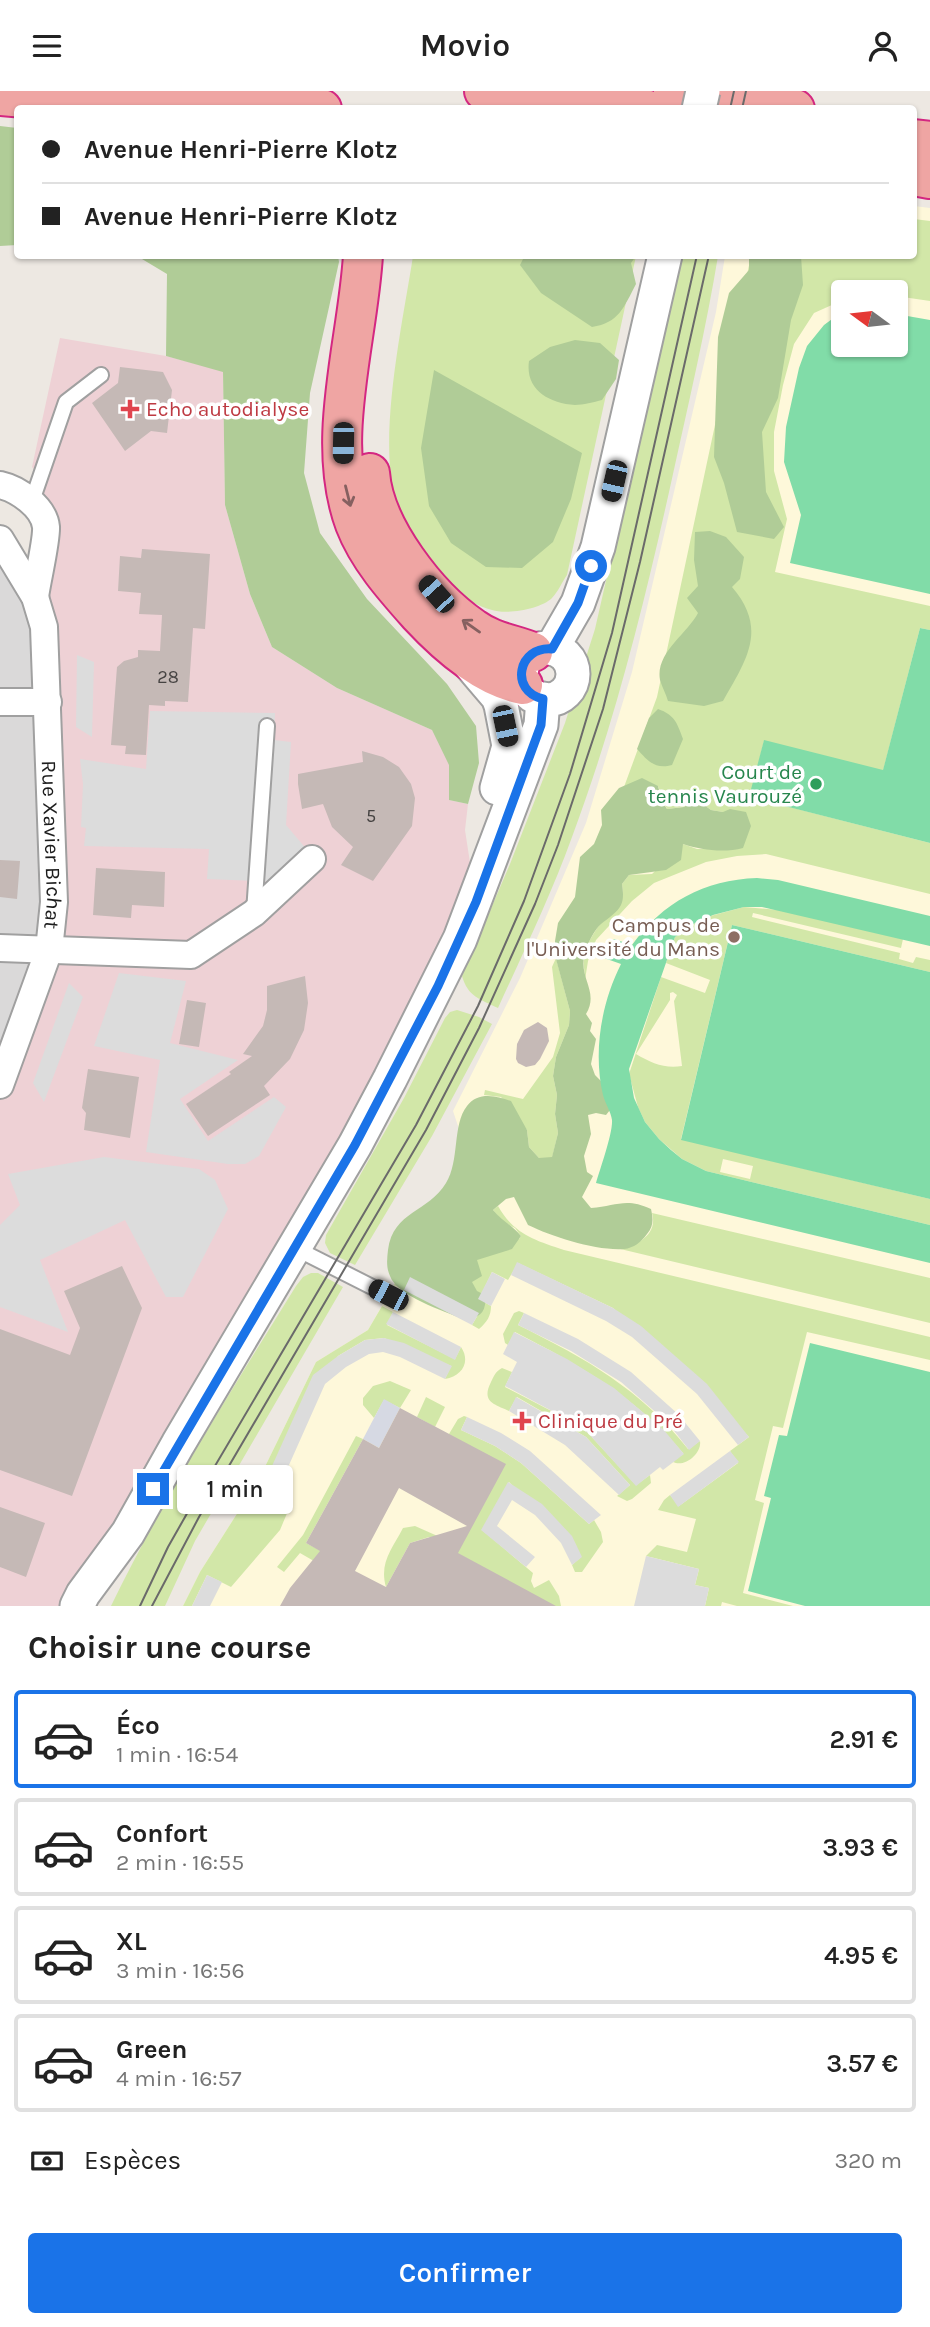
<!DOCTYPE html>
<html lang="fr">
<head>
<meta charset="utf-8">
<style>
	body { margin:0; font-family:Karla,sans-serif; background:#f6f6f6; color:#222; height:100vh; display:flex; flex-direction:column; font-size:26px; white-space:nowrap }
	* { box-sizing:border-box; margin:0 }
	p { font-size:23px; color:#767676 }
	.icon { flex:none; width:38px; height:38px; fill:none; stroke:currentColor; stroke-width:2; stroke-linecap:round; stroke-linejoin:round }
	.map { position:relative; height:1515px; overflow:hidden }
	.side { display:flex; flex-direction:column; background:#fff; flex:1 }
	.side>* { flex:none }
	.guide { position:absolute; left:14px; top:14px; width:903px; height:154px; border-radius:7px; box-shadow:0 2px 5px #0004; display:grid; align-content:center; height:154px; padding:0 28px; background:#fff }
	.needle { width:46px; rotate:285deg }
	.tools { position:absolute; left:831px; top:189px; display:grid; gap:14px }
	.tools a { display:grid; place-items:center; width:77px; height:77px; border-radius:7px; background:#fff; box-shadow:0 2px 5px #0004; font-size:35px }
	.end { position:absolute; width:32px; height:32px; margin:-16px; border:9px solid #1a73e8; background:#fff; box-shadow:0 0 0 4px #fff }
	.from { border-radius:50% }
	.bubble { position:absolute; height:49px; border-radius:7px; background:#fff; box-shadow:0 2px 5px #0004; font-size:23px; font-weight:600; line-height:49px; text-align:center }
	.car { position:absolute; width:21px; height:42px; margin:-21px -10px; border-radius:9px; box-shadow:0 0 5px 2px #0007; background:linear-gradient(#222 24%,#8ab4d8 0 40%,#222 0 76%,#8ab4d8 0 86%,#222 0) }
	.guide b { display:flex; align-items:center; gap:24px; height:66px; font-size:26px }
	.guide b+b { border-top:2px solid #e0e0e0 }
	.guide i { width:18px; height:18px; background:#222 }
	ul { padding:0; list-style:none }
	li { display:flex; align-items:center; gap:21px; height:98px; margin:0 14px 10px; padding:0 14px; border:4px solid #e0e0e0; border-radius:7px }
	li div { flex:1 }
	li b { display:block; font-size:26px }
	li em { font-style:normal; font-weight:600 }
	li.on { border-color:#1a73e8 }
	li>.icon { width:63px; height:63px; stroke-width:1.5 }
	h2 { padding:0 28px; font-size:32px; line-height:84px }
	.pay { display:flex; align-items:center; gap:18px; height:77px; padding:0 28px; font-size:26px }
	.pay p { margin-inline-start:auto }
	.cta { display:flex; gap:14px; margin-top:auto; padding:14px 28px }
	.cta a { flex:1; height:80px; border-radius:7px; background:#1a73e8; color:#fff; font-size:28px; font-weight:600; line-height:80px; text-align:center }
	header { display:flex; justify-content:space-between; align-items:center; height:91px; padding:0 28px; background:#fff; font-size:32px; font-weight:600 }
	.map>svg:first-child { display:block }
	.residential { fill:#dad9d9 }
	.commercial { fill:#eed1d5 }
	.education { fill:#fef8da; fill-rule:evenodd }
	.grass { fill:#d2e7a8; fill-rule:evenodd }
	.forest { fill:#b0cc97 }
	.pitch { fill:#81dca8 }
	.parking { fill:#dcdcdc }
	.plaza { fill:#d6d9e3 }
	.building { fill:#c5b9b6; fill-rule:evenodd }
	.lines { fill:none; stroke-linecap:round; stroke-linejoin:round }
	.service-casing { stroke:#a0a0a0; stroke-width:18 }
	.minor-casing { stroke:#a0a0a0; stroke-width:30 }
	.tertiary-casing { stroke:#a0a0a0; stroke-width:37 }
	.trunk-casing { stroke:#d42781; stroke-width:42 }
	.service { stroke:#fff; stroke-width:14 }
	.minor { stroke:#fff; stroke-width:26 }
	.tertiary { stroke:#fff; stroke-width:33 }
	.trunk { stroke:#efa5a3; stroke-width:38 }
	.tram { stroke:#6a6a6a; stroke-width:2 }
	.tertiary-bridge-casing { stroke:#a0a0a0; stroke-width:37; stroke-linecap:butt }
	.tertiary-bridge { stroke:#fff; stroke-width:33 }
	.oneway { stroke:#866060 }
	.route { stroke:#1a73e8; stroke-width:9 }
	.health-dot { fill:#e0444e; stroke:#fff; stroke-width:2.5 }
	.leisure-dot { fill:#2e9e5b; stroke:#fff; stroke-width:2.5 }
	.education-dot { fill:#8d6e63; stroke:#fff; stroke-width:2.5 }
	.labels { text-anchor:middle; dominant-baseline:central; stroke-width:7; stroke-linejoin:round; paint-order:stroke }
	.number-label { font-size:18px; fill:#464342 }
	.health-label { font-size:21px; fill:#be3a42; stroke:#fff; text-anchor:start }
	.leisure-label { font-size:21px; fill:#27864d; stroke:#fff; text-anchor:end }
	.street-label { font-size:21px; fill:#1c1c1c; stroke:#fff }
	.education-label { font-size:21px; fill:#785e54; stroke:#fff; text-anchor:end }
</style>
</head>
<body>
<header><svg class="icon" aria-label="menu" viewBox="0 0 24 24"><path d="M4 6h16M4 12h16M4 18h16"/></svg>Movio<svg class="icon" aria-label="person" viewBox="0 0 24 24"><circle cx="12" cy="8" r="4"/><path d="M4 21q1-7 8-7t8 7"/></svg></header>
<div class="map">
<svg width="930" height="1515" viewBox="0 0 930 1515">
	<rect width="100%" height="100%" fill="#ede8e2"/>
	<path class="residential" d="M0,448L35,506L54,811L0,994Z"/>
	<path class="commercial" d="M60,247L166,265L223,280L225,414L250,503L272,556L337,597L432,639L450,674L449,709L468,713L465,739L476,811L77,1515H0V994L49,859L46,435L32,410L40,385L32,376Z"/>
	<path class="education" d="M914,115L930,117V1515H183L200,1481L259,1388L316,1271L368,1239L468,1065L453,1020L520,887L586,732L632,581L716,221L725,165L914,164ZM844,201H896V254H844Z"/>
	<path class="grass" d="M914,128L930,130V210L896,205V201H844L843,209L814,222L794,253L783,294L774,341V380L787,428L775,481L930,515V539L920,537L883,680L764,650L750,706L930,752V803L766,763L737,765L706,771L654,792L632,810L596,849L588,870L585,889C585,882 583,874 584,867C586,846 612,819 623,801L622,793L629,784L652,783L683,753L697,758H713L723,721L711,719L703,713L667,718L658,695L624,696L657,606L751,165L914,164Z
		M413,165H636L567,484C562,491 558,501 552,507C541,518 507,524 492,519C464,511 453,497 435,475C423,460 404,435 398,417C375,355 403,231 413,165Z
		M680,165H718C706,238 689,310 673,383C646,506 616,628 572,746C551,804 524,860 498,917C480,908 468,906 462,885L510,773L565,632L595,538Z
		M744,816L779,819L903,848L901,857L753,822L752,826L900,862L899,868L913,872L916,866L930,869V881L732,834L681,1048L930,1108V1134L706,1080L682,1068L659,1048L645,1031L638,1016L629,983L661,886L705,902L710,889L666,872L675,846L682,840L703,827ZM673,901L677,904L674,910L682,975C665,978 651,972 636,963L670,909V902ZM723,1068L753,1075L750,1088L720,1081Z
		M556,867L570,920L569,934L556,966L553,985L557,1004L555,1023L558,1042L552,1067H539L529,1056L527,1039L501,1006L484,1004L485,999L523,1008L553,966L560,942L552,876Z
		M457,919L479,926L492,933L432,1045L355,1174L330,1162L325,1152L326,1144L404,1007L445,927L450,921Z
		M468,1065L500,1136L519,1148L521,1145L515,1137L503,1131L493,1119L498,1115C514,1143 534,1149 564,1159L930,1246V1269L807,1241L783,1337L773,1335L755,1409L764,1412L743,1502L793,1515H737L722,1511L721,1515H705L709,1497L695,1494L699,1478L646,1465L657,1454L687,1461L696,1428L658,1419L664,1409L670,1404L679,1415L738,1372L730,1360L749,1346L613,1217L518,1172L508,1189L492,1181L479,1208L491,1215C491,1225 487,1231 479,1238L472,1234L479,1222L394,1194Z
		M652,1122L930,1187V1232L612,1156C632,1158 659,1146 652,1122Z
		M311,1182H318L343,1196L195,1450L165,1515H111C165,1404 231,1300 296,1195L303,1186Z
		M382,1215L393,1221L387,1234L455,1268L461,1256C471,1271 462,1285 445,1288L451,1275L384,1247L365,1249L338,1265L264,1395L293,1408L280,1439L231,1496L207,1484L192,1515H183L200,1481L259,1388L316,1271L368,1239Z
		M519,1220L524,1222L518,1234C587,1268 640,1298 688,1358L700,1350C702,1362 685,1377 673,1371L683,1362C636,1306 579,1274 515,1241L508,1254L505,1252L503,1243L514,1222Z
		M502,1277L512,1281L505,1296L565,1327L588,1342L636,1394L650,1384L651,1392L632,1408L627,1410L617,1405L630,1394L586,1346L517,1306L509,1320C494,1313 481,1311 491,1291C494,1285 495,1281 502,1277Z
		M390,1290L411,1299L400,1317L384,1309L374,1327L363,1314V1307L373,1295Z
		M426,1306L445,1316L435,1336L417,1326Z
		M464,1325L467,1326L461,1339L495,1355L521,1372L589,1433L594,1429L601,1441L603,1451L582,1481H575L572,1474L581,1466L509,1391L482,1439L533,1482L531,1490L534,1497L549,1489L559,1505L561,1515H552L455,1461L468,1435L449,1343L458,1328Z
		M356,1345L363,1348L306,1452L325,1462L319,1473L300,1462L284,1481L277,1476L303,1444Z
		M415,1435L442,1447L439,1452L429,1446L410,1452L386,1496C379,1472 392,1458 403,1437Z"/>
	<path class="forest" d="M0,35L17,37V154L0,155Z
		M525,164L636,165L631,172L636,193C624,216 619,232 592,236L541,202L520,174Z
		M137,165H338L339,171L310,302L304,382L320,442L367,508L447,593L476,635L479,672L468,713L449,709V674L432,639L337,597L272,556L250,503L225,414L223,281L166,265L167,183Z
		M749,165H801L803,194L791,229L778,307L762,341L766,401L784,436L774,448L737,441L724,392L714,366L718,246L729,202L749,179Z
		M575,249L600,252L619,269L616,288L602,309C594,311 583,314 575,314C548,312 525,298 529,270L550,256Z
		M434,279L582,362L571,408L553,451L522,477L486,476L451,452L429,415L421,357Z
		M710,440L726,446L744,466L740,488L732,496C768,538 747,568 723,610L704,615L668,610C666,603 662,596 660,589C655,562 687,543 698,522L687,507L698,495L694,469L695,441Z
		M658,618C675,624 677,632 683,648L672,674C655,679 647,669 637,658L649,627Z
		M642,687L658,695L662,710L667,718L684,716L692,711L703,713L711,719L723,721L730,718L746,721L751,735L743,757C724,762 701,759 683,753L681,769L666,779L629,784L622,793C623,799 624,808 621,814C618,821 607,828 601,833C594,839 585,857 584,866C580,889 599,901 586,923L592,932L590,940L596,948L591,973L595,984L608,997L614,1014L606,1024L596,1022L588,1024L591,1043L584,1065L587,1081L593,1085L582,1106L591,1117C616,1115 626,1106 651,1118C653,1127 654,1135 647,1143C641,1151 634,1157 624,1158C596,1160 553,1146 528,1134L514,1106L506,1108L493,1119C502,1130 513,1135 521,1145L512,1158L477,1169L482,1185L472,1191L477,1200L485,1204C487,1221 480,1228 463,1228C444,1220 397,1205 390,1185C386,1176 387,1168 388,1159C393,1120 429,1121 446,1092C460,1070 452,1034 467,1015C478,1000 497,1005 511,1010L527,1039L529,1056L539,1067L552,1066L558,1042L555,1023L557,1004L553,985L556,966L569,934L570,920L556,868L555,850L558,832L575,806L580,766L594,753L602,734L601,719L619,697Z"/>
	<path class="pitch" d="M843,220L844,254H896V223L930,229V503L790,472L801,424L784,371L786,336L799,277L807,255L824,234Z
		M920,537L930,539V752L749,706L764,649L883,679Z
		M757,787L778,789L930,825V855L762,816H744L713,824L695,832L675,846L629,978L634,1007L645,1031L659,1048L671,1059L682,1068L706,1080L930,1134V1172L596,1092C600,1078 613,1042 612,1029C611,1021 605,1012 603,1004C593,961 601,913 621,873L604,867L614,848L632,854C663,811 704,789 757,787Z
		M732,834L930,881V1108L681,1049Z
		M810,1252L930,1281V1515H805L748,1500L771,1407L764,1405L779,1344L787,1345Z"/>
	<path class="parking" d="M77,564L94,571L92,646L76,636Z
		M150,620L275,622L274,649L291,651L286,734L308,760L278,791L207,788L209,758L84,755L86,737L81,736L83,693L80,668L146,678Z
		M119,882L186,890L170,952L238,969L180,1008L208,1050L274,1006L286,1016L259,1065L245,1073H228L146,1061L160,969L94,955Z
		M69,892L83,906L44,1011L33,992Z
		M104,1066L199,1078L215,1089L228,1118L183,1206H166L125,1129L40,1169L68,1241L0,1216V1134L20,1114L8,1083Z
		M517,1171L613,1217L641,1235L707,1293L749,1346L738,1354L697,1303L632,1246L606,1230L511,1184Z
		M492,1181L505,1188L491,1215L478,1208Z
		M410,1186L479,1222L472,1234L404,1199Z
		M393,1221L461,1256L455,1269L386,1233Z
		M524,1222L578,1248L631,1281L678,1323L700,1350L689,1359L668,1332L621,1291L571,1260L518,1234Z
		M514,1241L567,1268L614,1297L663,1338L684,1363L663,1379L660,1376L636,1395L588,1342L565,1327L505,1295L517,1271L503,1263Z
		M384,1247L404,1252L452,1275L445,1288L400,1266L383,1261L369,1263L346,1276L325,1293L277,1401L263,1395L313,1284L338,1265L365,1249Z
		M516,1306L586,1346L630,1394L619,1404L565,1354L509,1320Z
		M467,1326L501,1342L530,1360L601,1424L589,1433L521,1372L495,1355L461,1339Z
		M730,1360L739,1371L678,1416L670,1404Z
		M508,1391L542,1413L572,1445L582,1466L572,1474L561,1452L535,1424L512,1409L497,1435L535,1466L526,1476L481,1439Z
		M646,1465L699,1478L695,1494L709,1497L705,1515H634Z
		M207,1484L222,1491L210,1515H192Z"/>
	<path class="plaza" d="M384,1308L400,1317L379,1357L363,1348Z"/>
	<path class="building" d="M120,276L163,281L172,299L167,342L151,340L125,360L92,312L118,292Z
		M142,458L210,463L205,538L193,537L188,611L165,610V615L149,614L146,664L125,663L126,655L111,654L117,576L124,570L138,566V559L160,560L162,524L139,523L141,502L118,500L120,465L141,467Z
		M362,660L383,666L399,676L411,693L415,707L412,735L373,790L341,774L353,756L332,736L323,713L302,718L298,693V683L363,671Z
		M0,769L20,770L17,808L0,806Z
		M96,777L165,781L164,816L132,814L131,827L93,824Z
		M305,885L308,912L304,939L290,968L264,995L270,1004L208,1045L186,1013L231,983L229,981L252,965L243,963L263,935L267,919V895Z
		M187,909L206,912L199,956L179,953Z
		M538,931L547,937L549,950L540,968L535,974L526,976L518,972L516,968L517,953L524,939Z
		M88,978L139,986L130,1047L84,1039L86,1022L82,1017Z
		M122,1175L142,1217L72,1405L0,1379V1238L70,1264L80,1237L64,1200Z
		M400,1317L506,1373L458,1462L556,1515H280L290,1497L320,1460L306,1452L363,1348L379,1357ZM399,1397L467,1435L410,1452L386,1496L355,1480Z
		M0,1416L45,1432L26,1486L0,1476Z"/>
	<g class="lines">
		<defs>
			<path id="service" d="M32,410L66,311L101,284
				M254,821L267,635
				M295,1157L388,1204"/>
			<g id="minor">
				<path d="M0,394C18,398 44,416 46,436C47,449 37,490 35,506"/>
				<path id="s1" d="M0,448L35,506L44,536L54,811L49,859L0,994"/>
				<path d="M0,611H48"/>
				<path d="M0,857L191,864L254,822L312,768"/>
			</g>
			<path id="tertiary" d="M552,557L578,512L598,456L665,164
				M521 583a26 26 0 1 1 52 0a26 26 0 1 1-52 0Z
				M469,572L498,606L501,614L509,655L497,697
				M77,1515L83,1503L128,1442L178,1353L355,1054L390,988L460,848L541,634L543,608"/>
			<path id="trunk" d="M90,0L322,18
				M484,0L645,18
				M673,0L795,18
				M0,5L116,15
				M914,48L930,50
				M914,85L930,88
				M363,164C358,250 324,350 355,433C368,467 395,497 419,524C445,552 484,587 523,594
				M370,382C374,437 428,506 473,537C492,551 513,553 533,561"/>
		</defs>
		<use href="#service" class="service-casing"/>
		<use href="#minor" class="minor-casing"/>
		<use href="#tertiary" class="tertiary-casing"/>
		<use href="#trunk" class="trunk-casing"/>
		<use href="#service" class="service"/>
		<use href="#minor" class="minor"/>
		<use href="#tertiary" class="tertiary"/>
		<use href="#trunk" class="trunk"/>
		<path class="tram" d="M730,18L734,0
			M742,18L746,0
			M140,1515L168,1456L189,1419L416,1034L478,915L524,810L570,683L612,542L697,164
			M152,1515L199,1426L426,1039L479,937L535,813L558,754L603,618L640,471L709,164"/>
		<defs>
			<path id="tertiary-bridge" d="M699,18L703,0"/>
		</defs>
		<use href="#tertiary-bridge" class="tertiary-bridge-casing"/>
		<use href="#tertiary-bridge" class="tertiary-bridge"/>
	</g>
	<defs><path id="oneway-shaft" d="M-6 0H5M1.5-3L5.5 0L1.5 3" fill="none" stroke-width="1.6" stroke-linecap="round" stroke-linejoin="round" transform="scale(1.75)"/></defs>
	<g class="oneway">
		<use href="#oneway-shaft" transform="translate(348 405) rotate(76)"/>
		<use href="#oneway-shaft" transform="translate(471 535) rotate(-145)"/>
	</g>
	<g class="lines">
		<path class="route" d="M153,1398L355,1054L438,895L476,811L541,634L543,608C509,600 518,555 552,558L578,512L591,475"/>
	</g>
	<g class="health-dot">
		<path d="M126.5 307.5h7v7h7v7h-7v7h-7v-7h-7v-7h7z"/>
		<path d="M518.5 1319.5h7v7h7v7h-7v7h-7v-7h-7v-7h7z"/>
	</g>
	<circle class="leisure-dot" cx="816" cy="693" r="7"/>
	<circle class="education-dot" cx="734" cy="846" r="7"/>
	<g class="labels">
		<g class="number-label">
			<text x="168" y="586">28</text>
			<text x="371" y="725">5</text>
		</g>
		<g class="health-label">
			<text x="146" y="318">Echo autodialyse</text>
			<text x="538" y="1330">Clinique du Pré</text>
		</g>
		<g class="leisure-label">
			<text x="802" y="681">Court de<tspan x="802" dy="24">tennis Vaurouzé</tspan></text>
		</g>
		<g class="street-label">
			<text stroke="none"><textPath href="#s1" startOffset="317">Rue Xavier Bichat</textPath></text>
		</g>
		<g class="education-label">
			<text x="720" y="834">Campus de<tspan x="720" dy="24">l'Université du Mans</tspan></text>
		</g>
	</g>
</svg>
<div class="tools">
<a><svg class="needle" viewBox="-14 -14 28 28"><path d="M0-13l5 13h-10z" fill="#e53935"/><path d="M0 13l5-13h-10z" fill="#767676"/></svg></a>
</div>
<i class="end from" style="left:591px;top:475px"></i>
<i class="end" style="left:153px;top:1398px"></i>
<div class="bubble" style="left:177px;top:1374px;width:116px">1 min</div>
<i class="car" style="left:343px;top:352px;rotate:181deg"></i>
<i class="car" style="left:614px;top:390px;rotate:193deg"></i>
<i class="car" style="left:436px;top:503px;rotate:318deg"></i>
<i class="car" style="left:505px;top:635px;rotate:168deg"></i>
<i class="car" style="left:388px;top:1204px;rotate:297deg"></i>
<div class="guide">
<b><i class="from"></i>Avenue Henri-Pierre Klotz</b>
<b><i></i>Avenue Henri-Pierre Klotz</b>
</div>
</div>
<section class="side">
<h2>Choisir une course</h2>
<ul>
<li class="on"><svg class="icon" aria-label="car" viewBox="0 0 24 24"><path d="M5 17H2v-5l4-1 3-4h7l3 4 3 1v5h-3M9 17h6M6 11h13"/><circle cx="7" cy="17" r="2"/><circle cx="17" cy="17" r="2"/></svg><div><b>Éco</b><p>1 min · 16:54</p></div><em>2.91 €</em></li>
<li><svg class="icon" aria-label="car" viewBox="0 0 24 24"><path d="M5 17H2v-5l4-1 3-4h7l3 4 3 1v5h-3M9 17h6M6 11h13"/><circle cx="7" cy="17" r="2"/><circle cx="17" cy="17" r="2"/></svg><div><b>Confort</b><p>2 min · 16:55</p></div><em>3.93 €</em></li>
<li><svg class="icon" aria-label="car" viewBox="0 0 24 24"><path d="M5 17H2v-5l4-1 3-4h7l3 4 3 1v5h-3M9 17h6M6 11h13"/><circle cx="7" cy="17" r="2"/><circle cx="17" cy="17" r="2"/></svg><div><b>XL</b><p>3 min · 16:56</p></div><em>4.95 €</em></li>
<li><svg class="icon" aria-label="car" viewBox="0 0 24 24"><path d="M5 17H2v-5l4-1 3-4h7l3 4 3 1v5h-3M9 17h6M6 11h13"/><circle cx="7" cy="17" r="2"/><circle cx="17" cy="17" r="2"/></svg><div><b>Green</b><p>4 min · 16:57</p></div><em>3.57 €</em></li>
</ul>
<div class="pay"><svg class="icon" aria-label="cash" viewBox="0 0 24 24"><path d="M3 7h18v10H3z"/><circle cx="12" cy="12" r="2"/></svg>Espèces<p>320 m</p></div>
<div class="cta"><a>Confirmer</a></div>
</section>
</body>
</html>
